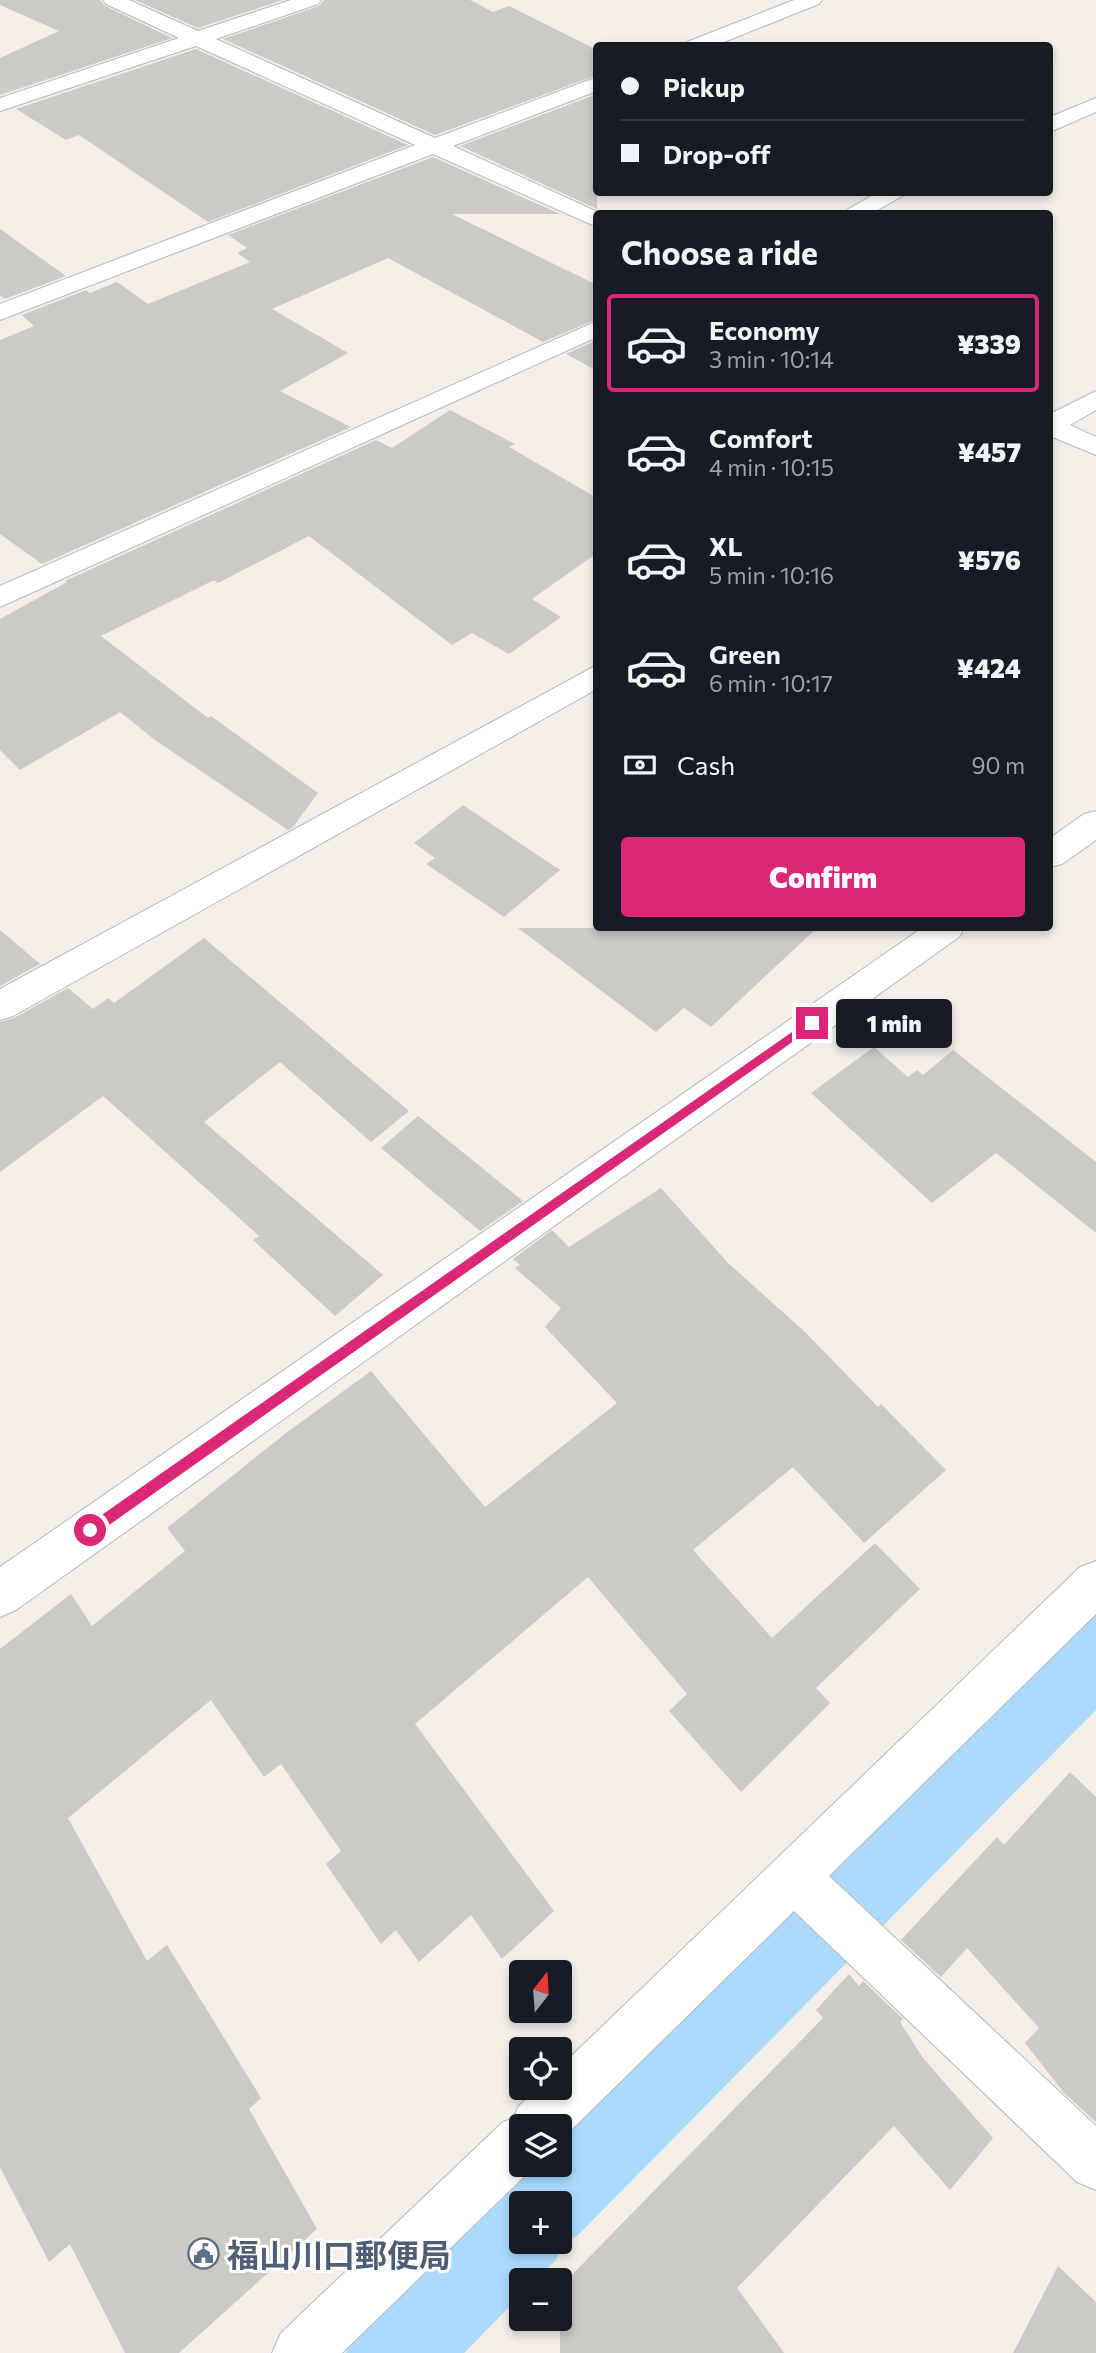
<!DOCTYPE html>
<html lang="en">
<head>
<meta charset="utf-8">
<style>
	body { margin:0; font-family:Commissioner,"Noto Sans JP",sans-serif; background:#242831; color:#f1f3f6; height:100vh; display:flex; flex-direction:column; font-size:26px; white-space:nowrap }
	* { box-sizing:border-box; margin:0 }
	p { font-size:23px; color:#9ea1a6 }
	.icon { flex:none; width:38px; height:38px; fill:none; stroke:currentColor; stroke-width:2; stroke-linecap:round; stroke-linejoin:round }
	.map { position:relative; flex:1; overflow:hidden }
	.side { position:absolute; left:593px; top:210px; width:460px; height:721px; display:flex; flex-direction:column; background:#171b24; border-radius:7px; box-shadow:0 4px 10px #0003 }
	.side>* { flex:none }
	.hud { position:absolute; left:593px; top:42px; width:460px; height:154px; border-radius:7px; box-shadow:0 4px 10px #0003; display:grid; align-content:center; height:154px; padding:0 28px; background:#171b24 }
	.needle { width:46px; rotate:17deg }
	.tools { position:absolute; left:509px; top:1960px; display:grid; gap:14px }
	.tools a { display:grid; place-items:center; width:63px; height:63px; border-radius:7px; background:#171b24; box-shadow:0 4px 10px #0003; font-size:35px }
	.end { position:absolute; width:32px; height:32px; margin:-16px; border:9px solid #db2777; background:#fff; box-shadow:0 0 0 4px #fff }
	.from { border-radius:50% }
	.bubble { position:absolute; height:49px; border-radius:7px; background:#171b24; box-shadow:0 4px 10px #0003; font-size:23px; font-weight:800; line-height:49px; text-align:center }
	.hud b { display:flex; align-items:center; gap:24px; height:66px; font-size:26px }
	.hud b+b { border-top:2px solid #363941 }
	.hud i { width:18px; height:18px; background:#f1f3f6 }
	ul { padding:0; list-style:none }
	li { display:flex; align-items:center; gap:21px; height:98px; margin:0 14px 10px; padding:0 14px; border:4px solid transparent; border-radius:7px }
	li div { flex:1 }
	li b { display:block; font-size:26px }
	li em { font-style:normal; font-weight:800 }
	li.current { border-color:#db2777 }
	li>.icon { width:63px; height:63px; stroke-width:1.5 }
	h2 { padding:0 28px; font-size:32px; line-height:84px }
	.pay { display:flex; align-items:center; gap:18px; height:77px; padding:0 28px; font-size:26px }
	.pay p { margin-inline-start:auto }
	.cta { display:flex; gap:14px; margin-top:auto; padding:14px 28px }
	.cta a { flex:1; height:80px; border-radius:7px; background:#db2777; color:#fff; font-size:28px; font-weight:800; line-height:80px; text-align:center }
	.map>svg:first-child { display:block }
	.lines { fill:none; stroke-linecap:round; stroke-linejoin:round }
	.canal { fill:#aadaff; fill-rule:evenodd }
	.building { fill:#cccac5 }
	.minor-casing { stroke:#b5b8bc; stroke-width:2 }
	.minor { fill:#fff; fill-rule:evenodd }
	.route { fill:#db2777 }
	.labels { text-anchor:middle; dominant-baseline:central; stroke-width:6; stroke-linejoin:round; paint-order:stroke }
	.near-service-label { font-size:32px; font-weight:bold; fill:#4e5e75; stroke:#fff; text-anchor:start }
</style>
</head>
<body>
<div class="map">
<svg width="1096" height="2353" viewBox="0 0 1096 2353">
	<rect width="100%" height="100%" fill="#f1efe8"/>
	<g class="lines">
		<path class="canal" d="M1096,1613V1710L577,2236L563,2242L556,2260L535,2280H522V2294L464,2353H346L360,2318L488,2192L504,2186L511,2170L522,2159V2165H560V2126H555L1068,1625ZM522,2203H560V2242H522Z"/>
	</g>
	<path class="building" d="M0,0H100L105,6L172,38L0,95V58L59,31L0,5Z
		M135,0H283L198,28Z
		M324,0H470L493,12L509,6L597,50V75L435,135L223,39L319,6Z
		M196,49L408,145L208,222L79,135L66,140L16,109Z
		M597,94V209L460,146Z
		M433,157L560,214H452L597,285V319L543,342L388,258L272,309L348,353L280,391L351,427L42,564L0,534V340L34,326L22,315L86,290L90,293L117,282L148,304L250,262L237,253L247,248L228,235Z
		M0,229L66,276L5,299L0,295Z
		M597,340V371L566,354Z
		M450,410L515,444L509,447L597,498V553L532,599L561,617L509,654L472,633L452,645L309,536L218,583L214,580L101,636L208,718L211,716L318,793L293,827L288,830L155,740L120,712L20,770L0,750V619L67,582L65,581L376,440L392,448Z
		M463,805L560,870L504,917L426,864L435,858L414,843Z
		M518,928H817L711,1027L684,1008L656,1032Z
		M0,930L40,964L0,986Z
		M204,938L409,1111L371,1142L280,1062L204,1122L383,1275L335,1316L253,1240L259,1236L103,1096L0,1172V1022L14,1018L68,988L93,1009L108,998L114,1003Z
		M874,1047L908,1077L917,1070L923,1075L953,1050L1096,1162V1233L996,1153L932,1203L811,1093Z
		M418,1116L523,1201L480,1231L381,1148Z
		M661,1188L728,1263L804,1331L878,1407L881,1404L946,1470L864,1543L793,1467L693,1550L772,1638L875,1543L920,1589L816,1688L830,1703L741,1792L669,1711L687,1694L588,1577L415,1724L554,1911L502,1959L471,1915L419,1962L396,1930L381,1944L326,1864L341,1851L281,1764L264,1777L211,1700L68,1818L147,1961L167,1945L261,2098L249,2109L317,2229L179,2353H125L70,2244L49,2262L0,2167V1649L71,1594L92,1626L185,1551L167,1528L286,1433L371,1371L485,1507L617,1403L545,1327L561,1308L515,1268L520,1265L513,1259L552,1230L569,1247Z
		M1070,1772L1096,1797V2122L1065,2094L1025,2043L1039,2028L967,1948L941,1977L901,1940L997,1837L1004,1845Z
		M849,1974L859,1986L863,1981L903,2019L900,2022L923,2058L993,2138L950,2190L894,2126L737,2288L784,2353H560V2287L823,2018L816,2010Z
		M1058,2266L1096,2302V2353H1013Z"/>
	<g class="lines">
		<defs>
			<path id="minor" d="M103,0H129L198,31L291,0H321L318,4L216,39L435,138L597,77V91L453,146L602,214H597V227L433,154L0,320V304L415,145L196,46L0,111V98L179,38L106,4Z
				M794,0H822L819,4L714,46H684L687,42Z
				M1096,98V112L1050,132V117Z
				M878,192H909L871,214H840Z
				M597,321V337L0,607V586Z
				M1096,391V410L1070,425L1096,437V455L1050,436V414Z
				M597,665V689L13,1016L0,1020V989Z
				M1096,811V840L1062,864L1050,867V838L1084,814Z
				M922,928H964L959,937L16,1610L0,1617V1567Z
				M1096,1561V1614L829,1876L1096,2126V2190L1077,2182L794,1911L560,2141V2126H522V2165H536L342,2353H272L281,2333L503,2122L514,2118L518,2107L538,2088H560V2067L1080,1567Z"/>
		</defs>
		<use href="#minor" class="minor-casing"/>
		<use href="#minor" class="minor"/>
	</g>
	<path class="route" d="M812,1018L815,1020V1026L95,1535H86V1526Z"/>
	<defs>
		<symbol id="civic-ring" viewBox="-11 -11 22 22"><circle r="9.5" fill="#fff" stroke="#5c6f8a" stroke-width="1.5"/><path d="M-.6-6.5H3V-4.5H.6V-3L4-1V1h2V6H-6V1h2V-1L-.6-3ZM-1.2 2.5V6h2.4V2.5Z" fill="#5c6f8a"/></symbol>
	</defs>
	<g fill-rule="evenodd">
		<use href="#civic-ring" x="186" y="2236" width="35" height="35"/>
	</g>
	<g class="labels">
		<g class="near-service-label">
			<text x="227" y="2254">福山川口郵便局</text>
		</g>
	</g>
</svg>
<div class="tools">
<a><svg class="needle" viewBox="-14 -14 28 28"><path d="M0-13l5 13h-10z" fill="#e53935"/><path d="M0 13l5-13h-10z" fill="#9ea1a6"/></svg></a>
<a><svg class="icon" aria-label="locate" viewBox="0 0 24 24"><circle cx="12" cy="12" r="6"/><path d="M12 2v4M12 18v4M2 12h4M18 12h4"/></svg></a>
<a><svg class="icon" aria-label="layers" viewBox="0 0 24 24"><path d="M12 4l9 5-9 5-9-5zM3 14l9 5 9-5"/></svg></a>
<a>+</a>
<a>−</a>
</div>
<i class="end from" style="left:90px;top:1530px"></i>
<i class="end" style="left:812px;top:1023px"></i>
<div class="bubble" style="left:836px;top:999px;width:116px">1 min</div>
<div class="hud">
<b><i class="from"></i>Pickup</b>
<b><i></i>Drop-off</b>
</div>
<section class="side">
<h2>Choose a ride</h2>
<ul>
<li class="current"><svg class="icon" aria-label="car" viewBox="0 0 24 24"><path d="M5 17H2v-5l4-1 3-4h7l3 4 3 1v5h-3M9 17h6M6 11h13"/><circle cx="7" cy="17" r="2"/><circle cx="17" cy="17" r="2"/></svg><div><b>Economy</b><p>3 min · 10:14</p></div><em>¥339</em></li>
<li><svg class="icon" aria-label="car" viewBox="0 0 24 24"><path d="M5 17H2v-5l4-1 3-4h7l3 4 3 1v5h-3M9 17h6M6 11h13"/><circle cx="7" cy="17" r="2"/><circle cx="17" cy="17" r="2"/></svg><div><b>Comfort</b><p>4 min · 10:15</p></div><em>¥457</em></li>
<li><svg class="icon" aria-label="car" viewBox="0 0 24 24"><path d="M5 17H2v-5l4-1 3-4h7l3 4 3 1v5h-3M9 17h6M6 11h13"/><circle cx="7" cy="17" r="2"/><circle cx="17" cy="17" r="2"/></svg><div><b>XL</b><p>5 min · 10:16</p></div><em>¥576</em></li>
<li><svg class="icon" aria-label="car" viewBox="0 0 24 24"><path d="M5 17H2v-5l4-1 3-4h7l3 4 3 1v5h-3M9 17h6M6 11h13"/><circle cx="7" cy="17" r="2"/><circle cx="17" cy="17" r="2"/></svg><div><b>Green</b><p>6 min · 10:17</p></div><em>¥424</em></li>
</ul>
<div class="pay"><svg class="icon" aria-label="cash" viewBox="0 0 24 24"><path d="M3 7h18v10H3z"/><circle cx="12" cy="12" r="2"/></svg>Cash<p>90 m</p></div>
<div class="cta"><a>Confirm</a></div>
</section>
</div>
</body>
</html>
